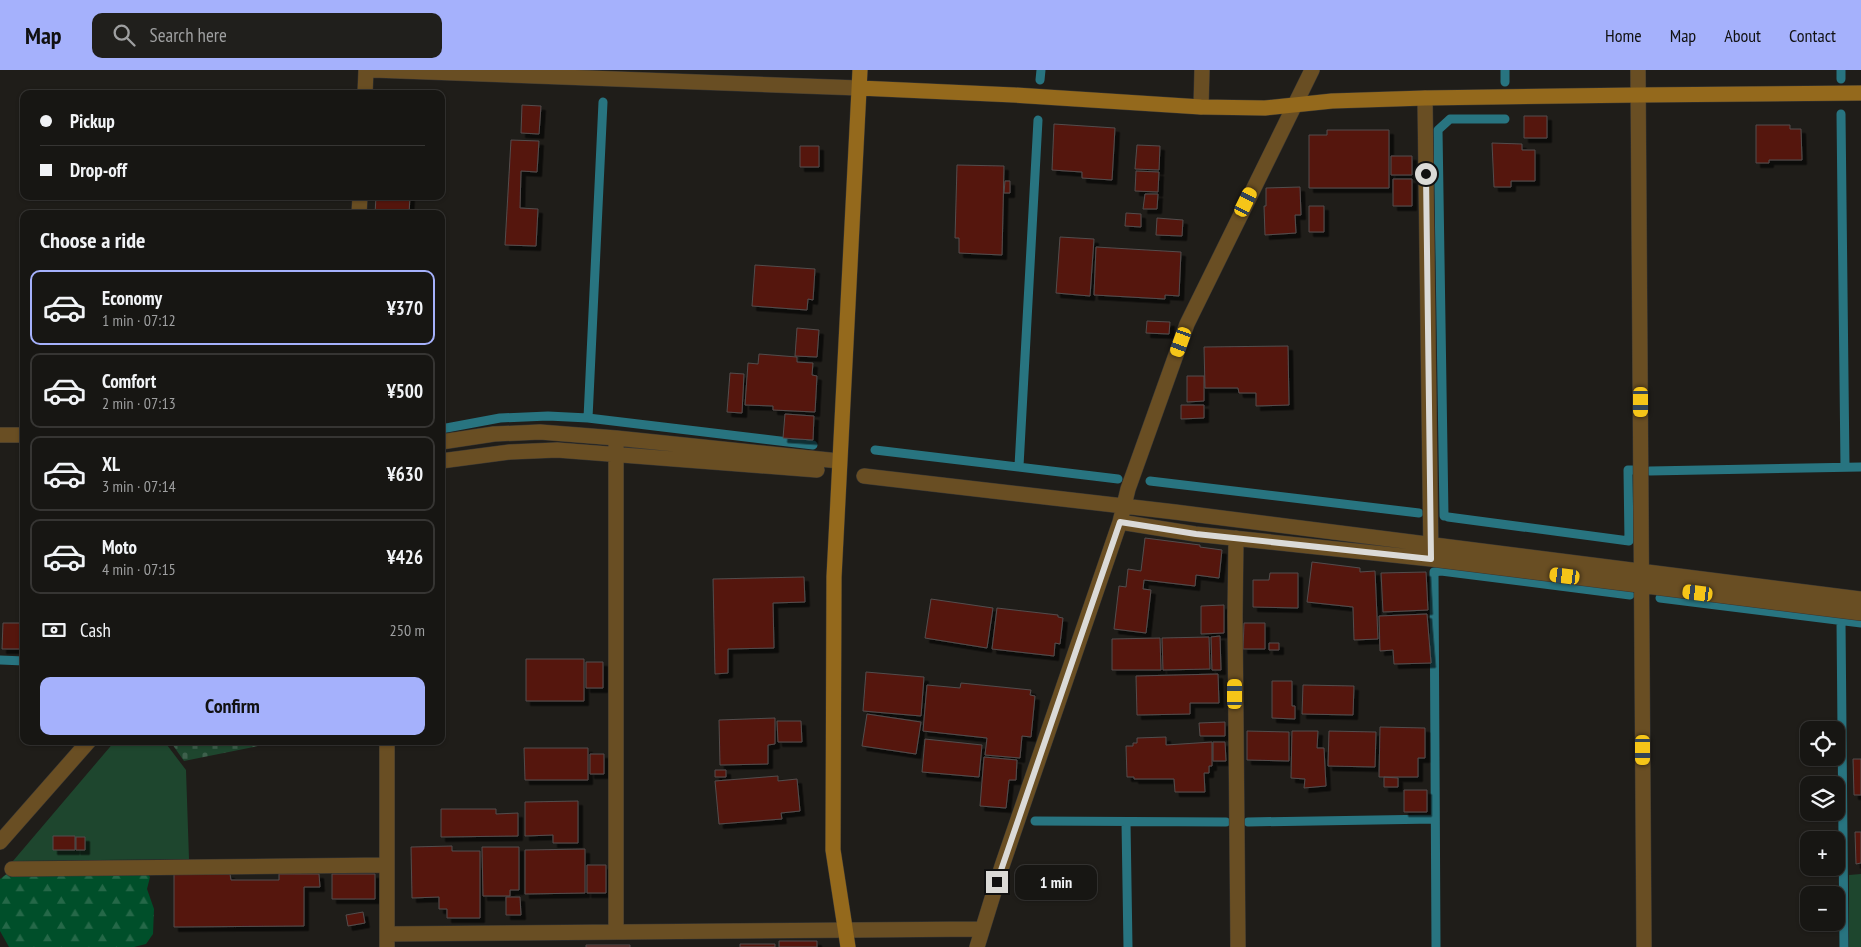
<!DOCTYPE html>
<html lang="en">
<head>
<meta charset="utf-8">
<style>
	body { margin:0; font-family:"PT Sans Narrow",sans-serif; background:#201f1c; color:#f1f3f6; height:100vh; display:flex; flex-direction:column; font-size:19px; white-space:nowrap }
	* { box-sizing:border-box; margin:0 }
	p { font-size:16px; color:#9e9fa0 }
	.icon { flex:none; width:28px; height:28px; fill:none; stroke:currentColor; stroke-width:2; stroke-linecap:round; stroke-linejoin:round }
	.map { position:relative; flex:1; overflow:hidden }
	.details { position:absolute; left:20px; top:140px; width:425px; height:535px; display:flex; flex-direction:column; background:#171613; border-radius:10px; box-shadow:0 1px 4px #0004,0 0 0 1px #363533 }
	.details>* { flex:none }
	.top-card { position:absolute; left:20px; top:20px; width:425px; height:110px; border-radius:10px; box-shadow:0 1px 4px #0004,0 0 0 1px #363533; display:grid; align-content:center; height:110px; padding:0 20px; background:#171613 }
	.fabs { position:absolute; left:1800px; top:651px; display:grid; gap:10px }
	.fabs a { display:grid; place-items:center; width:45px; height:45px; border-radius:10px; background:#171613; box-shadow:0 1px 4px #0004,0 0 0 1px #363533; font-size:25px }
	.end { position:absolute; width:22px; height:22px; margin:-11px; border:6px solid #dbdad7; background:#111; box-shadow:0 0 0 2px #111 }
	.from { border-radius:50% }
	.bubble { position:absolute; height:35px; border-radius:10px; background:#171613; box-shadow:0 1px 4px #0004,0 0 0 1px #363533; font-size:16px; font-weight:600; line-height:35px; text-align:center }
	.car { position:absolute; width:15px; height:30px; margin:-15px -8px; border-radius:6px; box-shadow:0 0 4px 1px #0007; background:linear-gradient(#f5c518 24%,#345 0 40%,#f5c518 0 76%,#345 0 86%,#f5c518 0) }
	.top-card b { display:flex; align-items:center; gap:18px; height:48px; font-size:19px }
	.top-card b+b { border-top:1px solid #363533 }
	.top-card i { width:12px; height:12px; background:#f1f3f6 }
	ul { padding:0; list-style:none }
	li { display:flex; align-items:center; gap:15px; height:75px; margin:0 10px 8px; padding:0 10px; border:2px solid #363533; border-radius:10px }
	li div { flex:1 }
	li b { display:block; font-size:19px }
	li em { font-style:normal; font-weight:600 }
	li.active { border-color:#a5b1fc }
	li>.icon { width:45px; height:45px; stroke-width:1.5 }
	h2 { padding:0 20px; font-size:22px; line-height:60px }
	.pay { display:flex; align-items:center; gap:12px; height:55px; padding:0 20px; font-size:19px }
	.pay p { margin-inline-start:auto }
	.button { display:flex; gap:10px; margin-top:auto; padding:10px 20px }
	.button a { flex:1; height:58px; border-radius:10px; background:#a5b1fc; color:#111; font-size:20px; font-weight:600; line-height:58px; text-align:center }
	header { display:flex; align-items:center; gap:30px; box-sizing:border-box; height:70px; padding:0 25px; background:#a5b1fc; color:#111 }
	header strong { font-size:24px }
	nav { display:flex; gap:28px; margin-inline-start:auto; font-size:18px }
	.search { width:350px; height:45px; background:#201f1c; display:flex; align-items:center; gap:12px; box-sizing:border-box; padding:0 18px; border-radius:10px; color:#9e9fa0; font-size:19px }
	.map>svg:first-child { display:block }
	.green { fill:#1e462e }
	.forest { fill:url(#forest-firs) }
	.cemetery { fill:url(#cemetery-stones) }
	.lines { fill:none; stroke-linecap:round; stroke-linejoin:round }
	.stream { stroke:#287480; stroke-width:9 }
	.building { fill:#541611; stroke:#534d4c; filter:url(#shadow) }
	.street-casing { stroke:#393734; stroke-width:16 }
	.secondary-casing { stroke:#393734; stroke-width:16 }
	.street { stroke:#694e23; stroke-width:15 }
	.secondary { stroke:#94691c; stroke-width:15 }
	.route { stroke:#dbdad7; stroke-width:6 }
</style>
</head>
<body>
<header>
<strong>Map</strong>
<div class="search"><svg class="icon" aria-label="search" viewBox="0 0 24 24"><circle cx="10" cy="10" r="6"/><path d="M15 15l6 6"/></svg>Search here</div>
<nav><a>Home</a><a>Map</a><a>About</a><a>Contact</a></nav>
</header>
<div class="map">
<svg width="1861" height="877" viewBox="0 0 1861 877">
	<defs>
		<pattern id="forest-firs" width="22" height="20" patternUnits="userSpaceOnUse" patternTransform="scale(1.25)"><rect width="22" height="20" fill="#004f2a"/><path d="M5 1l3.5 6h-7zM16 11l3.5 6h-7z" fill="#256848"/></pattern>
		<pattern id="cemetery-stones" width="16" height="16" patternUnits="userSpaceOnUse" patternTransform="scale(1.25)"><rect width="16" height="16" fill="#1e462e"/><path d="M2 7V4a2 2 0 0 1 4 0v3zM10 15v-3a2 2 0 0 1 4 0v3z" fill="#3e604c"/></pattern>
		<filter id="shadow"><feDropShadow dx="4.5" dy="4.5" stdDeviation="0" flood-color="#0009"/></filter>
	</defs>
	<rect width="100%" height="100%" fill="#1f1d19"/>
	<path class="green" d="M115,671H164L186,700L189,789L13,791Z
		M1861,804V877H1849V805Z"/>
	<path class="forest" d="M146,802L150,807L147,819L154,839L153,864L146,874L134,877H9L0,861V809L8,803Z"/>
	<path class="cemetery" d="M170,671H268V674L184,691Z"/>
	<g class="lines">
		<path class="stream" d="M1505,0V12
			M1841,0V9
			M1040,10L1041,0
			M1841,44L1845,397
			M588,348L603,32
			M441,359L500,348L548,346L588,348L813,375
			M875,380L1118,409
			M1019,396L1038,50
			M1650,401L1861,397
			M1150,411L1419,443
			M1444,446L1438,60L1450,49H1505
			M1448,447L1629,471L1628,400H1633
			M1660,528L1861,553
			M1841,551L1844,877
			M0,590L24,591
			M1035,751L1226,752
			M1126,752L1128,877
			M1248,752L1435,749
			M1436,877L1434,502L1441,501L1630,525"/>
	</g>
	<path class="building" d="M522,35L541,36L539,64L521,63Z
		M1524,46H1547V68H1524Z
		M1054,54L1115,58L1112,110L1082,108V102L1052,100Z
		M1756,55H1790V59H1801L1802,90H1769V93H1756Z
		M1327,60H1389V118H1309V65H1327Z
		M511,70L539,71L537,102L521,101L520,138L538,139L536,176L505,175Z
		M1492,73L1522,74V80H1535V111H1511V117H1494Z
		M1137,75L1160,76L1159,100L1135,99Z
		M800,76H819V97H800Z
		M1391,86H1412V105H1391Z
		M957,95L1004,96L1002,185L959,183V168H955Z
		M1136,101L1159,102L1158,122L1135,121Z
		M1393,109H1412V136H1393Z
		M1005,111H1010V123H1004Z
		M1300,117L1301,145H1295L1296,163L1265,165L1264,136H1266V118Z
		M1145,124H1158L1157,139H1143Z
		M376,126H410L409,144H375Z
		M1309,136H1324V162H1309Z
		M1126,143L1141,144V157L1125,156Z
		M1157,148L1183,150L1182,166L1156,165Z
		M1060,167L1094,169L1090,226L1056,223Z
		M1096,177L1181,182L1179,226L1165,225V229L1094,225Z
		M755,195L815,199L813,230L808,229L807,240L752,236Z
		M1147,251L1170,252L1169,264L1146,263Z
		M797,258L819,260L817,287L795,286Z
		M1288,276L1289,335L1256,336V323H1239L1238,318H1205L1204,277Z
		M759,284L797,287V292L813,293L812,305L817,306L815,342L773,340V336L745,335L748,293L758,294Z
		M730,303L744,304L742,343L727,342Z
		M1187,306H1204V331L1187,332Z
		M1181,335H1204V348L1181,349Z
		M785,344L814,346L813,370L783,368Z
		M1145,468L1200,475V477L1222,480L1219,508L1196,505L1195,516L1144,510L1143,519L1151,520L1146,563L1114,559L1119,516L1126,517L1128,499L1141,501Z
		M1312,492L1360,498V502L1375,501L1378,569L1354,570L1353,537L1307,532Z
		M1426,502L1428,540L1383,542L1381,503Z
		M1270,503H1298V538L1253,537V510H1269Z
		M804,507L805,532L773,533L774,578L728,579V603L715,604L713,509Z
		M931,529L993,538L987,578L925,568Z
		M1224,535V563L1201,564V536Z
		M997,538L1058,545V547L1063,548L1060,574L1055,573L1054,586L992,579Z
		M1427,544L1431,593L1394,594L1393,580L1380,581L1379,546Z
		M3,553H21L20,579H2Z
		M1244,553H1265V579H1243Z
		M1220,566L1221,600H1212L1211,567Z
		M1209,567L1210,599L1163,600L1162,568Z
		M1160,568L1161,600H1112V569Z
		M1269,573H1279V580H1269Z
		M526,589H584V631H526Z
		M586,592H603V618H586Z
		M866,602L924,607L921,646L863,641Z
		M1218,604L1219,633H1190V644L1137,645L1136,606Z
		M1272,611H1292V636H1295V649L1272,648Z
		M961,613L1031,620L1030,625L1035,626L1031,667L1022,666L1020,688L985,685L987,668L923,661L927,615L960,618Z
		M1303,615L1354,616L1353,645L1302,644Z
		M867,644L921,652L916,684L862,676Z
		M775,648V674L768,675V694L720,695L719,650Z
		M777,651H801L802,672H778Z
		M1225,652V666H1200L1199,653Z
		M1380,657L1425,658V688H1418V707H1379Z
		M1247,661L1289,662V691L1247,690Z
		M1292,661H1318L1317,678H1324L1326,716L1304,718L1305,709L1291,708Z
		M1329,661L1376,662L1375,697L1328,696Z
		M1166,667V675L1212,672V696H1209V703H1204L1205,722H1175L1174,709H1134V707H1127L1126,676H1133V673H1137V668Z
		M925,669L982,675L979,707L922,702Z
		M1213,672H1225L1226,691H1213Z
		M524,678H588V710H525Z
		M590,684H604V704H590Z
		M984,687L1017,690L1016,710H1009L1006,738L980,736Z
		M1853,689H1861V725H1854Z
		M715,700H726V707H715Z
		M778,706V711L797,709L800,741L781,743L782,749L719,754L715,711Z
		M1384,707L1398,708V717H1384Z
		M1404,720H1427V742H1404Z
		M578,731V773H553V765L525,766V732Z
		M441,739H496V744L518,743V766L441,767Z
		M1855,762H1861V793L1856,794Z
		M53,766H75V780H53Z
		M76,767H85V780H76Z
		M452,776V781H480V848H447V839H439V827L412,828L411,777Z
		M482,777H519V820H510V826H483Z
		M585,779V823L525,824V780Z
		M587,795H606V823H587Z
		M174,804H230L231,810H279V804H319L320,817H304V856L174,857Z
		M332,804H375V829H332Z
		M506,827H520L521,845H506Z
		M363,842L365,853L348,856L346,845Z
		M779,871H817V877H779Z
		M740,874H775V877H740Z
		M586,875H630V877H586Z"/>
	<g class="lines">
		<defs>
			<path id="street" d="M373,0L859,18
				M1638,0L1644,877
				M365,24L366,0
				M1201,37L1202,0
				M359,144L360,126
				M0,365H24
				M616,368V862
				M441,372L494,364L540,362L616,368L839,391
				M441,391L510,382L557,380L817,400
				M864,406L1175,442L1861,529
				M1120,452L1195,464L1431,489L1425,28
				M1236,468L1235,546L1238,877
				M1431,489L1861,543
				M387,671V877
				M0,772L89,671
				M12,799L387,795
				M387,864L982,859
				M977,877L1002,796L1120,452L1128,419L1187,254L1312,0"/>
			<path id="secondary" d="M859,18L1014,25L1201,37L1265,38L1332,31L1425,28L1638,25L1861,23
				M848,877L833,780L834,507L860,0"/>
		</defs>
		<use href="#street" class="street-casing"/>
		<use href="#secondary" class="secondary-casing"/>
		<use href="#street" class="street"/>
		<use href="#secondary" class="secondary"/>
	</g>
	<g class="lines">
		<path class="route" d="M997,812L1120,452L1196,464L1431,489L1426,104"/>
	</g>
</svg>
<div class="fabs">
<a><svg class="icon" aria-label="locate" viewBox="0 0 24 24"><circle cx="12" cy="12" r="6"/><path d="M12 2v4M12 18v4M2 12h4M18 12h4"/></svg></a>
<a><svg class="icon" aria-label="layers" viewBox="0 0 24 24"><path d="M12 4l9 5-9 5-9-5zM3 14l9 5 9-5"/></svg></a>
<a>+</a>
<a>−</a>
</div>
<i class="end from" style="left:1426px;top:104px"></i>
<i class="end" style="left:997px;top:812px"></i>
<div class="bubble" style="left:1015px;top:795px;width:82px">1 min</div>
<i class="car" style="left:1246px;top:132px;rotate:26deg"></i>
<i class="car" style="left:1181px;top:272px;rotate:200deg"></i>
<i class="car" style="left:1641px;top:332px;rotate:180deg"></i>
<i class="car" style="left:1565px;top:506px;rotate:277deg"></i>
<i class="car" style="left:1698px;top:523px;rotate:277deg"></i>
<i class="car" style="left:1235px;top:624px;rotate:0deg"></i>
<i class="car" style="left:1643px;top:680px;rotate:180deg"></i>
<div class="top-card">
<b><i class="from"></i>Pickup</b>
<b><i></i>Drop-off</b>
</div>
<section class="details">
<h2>Choose a ride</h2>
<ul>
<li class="active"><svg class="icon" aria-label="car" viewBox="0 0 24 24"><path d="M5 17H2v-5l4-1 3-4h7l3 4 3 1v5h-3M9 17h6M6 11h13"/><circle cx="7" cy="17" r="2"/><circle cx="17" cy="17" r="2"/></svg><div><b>Economy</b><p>1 min · 07:12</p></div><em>¥370</em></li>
<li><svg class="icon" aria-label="car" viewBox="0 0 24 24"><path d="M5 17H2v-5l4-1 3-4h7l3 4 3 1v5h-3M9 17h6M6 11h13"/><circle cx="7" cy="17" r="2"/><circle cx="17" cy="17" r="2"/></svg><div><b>Comfort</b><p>2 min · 07:13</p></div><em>¥500</em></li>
<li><svg class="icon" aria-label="car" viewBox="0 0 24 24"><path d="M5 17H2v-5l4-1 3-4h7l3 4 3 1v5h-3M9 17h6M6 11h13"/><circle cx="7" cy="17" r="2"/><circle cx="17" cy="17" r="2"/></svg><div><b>XL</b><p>3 min · 07:14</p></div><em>¥630</em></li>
<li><svg class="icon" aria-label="car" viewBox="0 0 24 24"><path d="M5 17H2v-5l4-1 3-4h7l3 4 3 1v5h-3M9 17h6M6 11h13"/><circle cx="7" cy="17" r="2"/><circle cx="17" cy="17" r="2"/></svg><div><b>Moto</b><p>4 min · 07:15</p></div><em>¥426</em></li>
</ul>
<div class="pay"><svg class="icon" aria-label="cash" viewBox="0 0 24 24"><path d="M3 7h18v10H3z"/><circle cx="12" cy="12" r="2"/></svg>Cash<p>250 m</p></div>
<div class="button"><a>Confirm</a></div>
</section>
</div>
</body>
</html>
